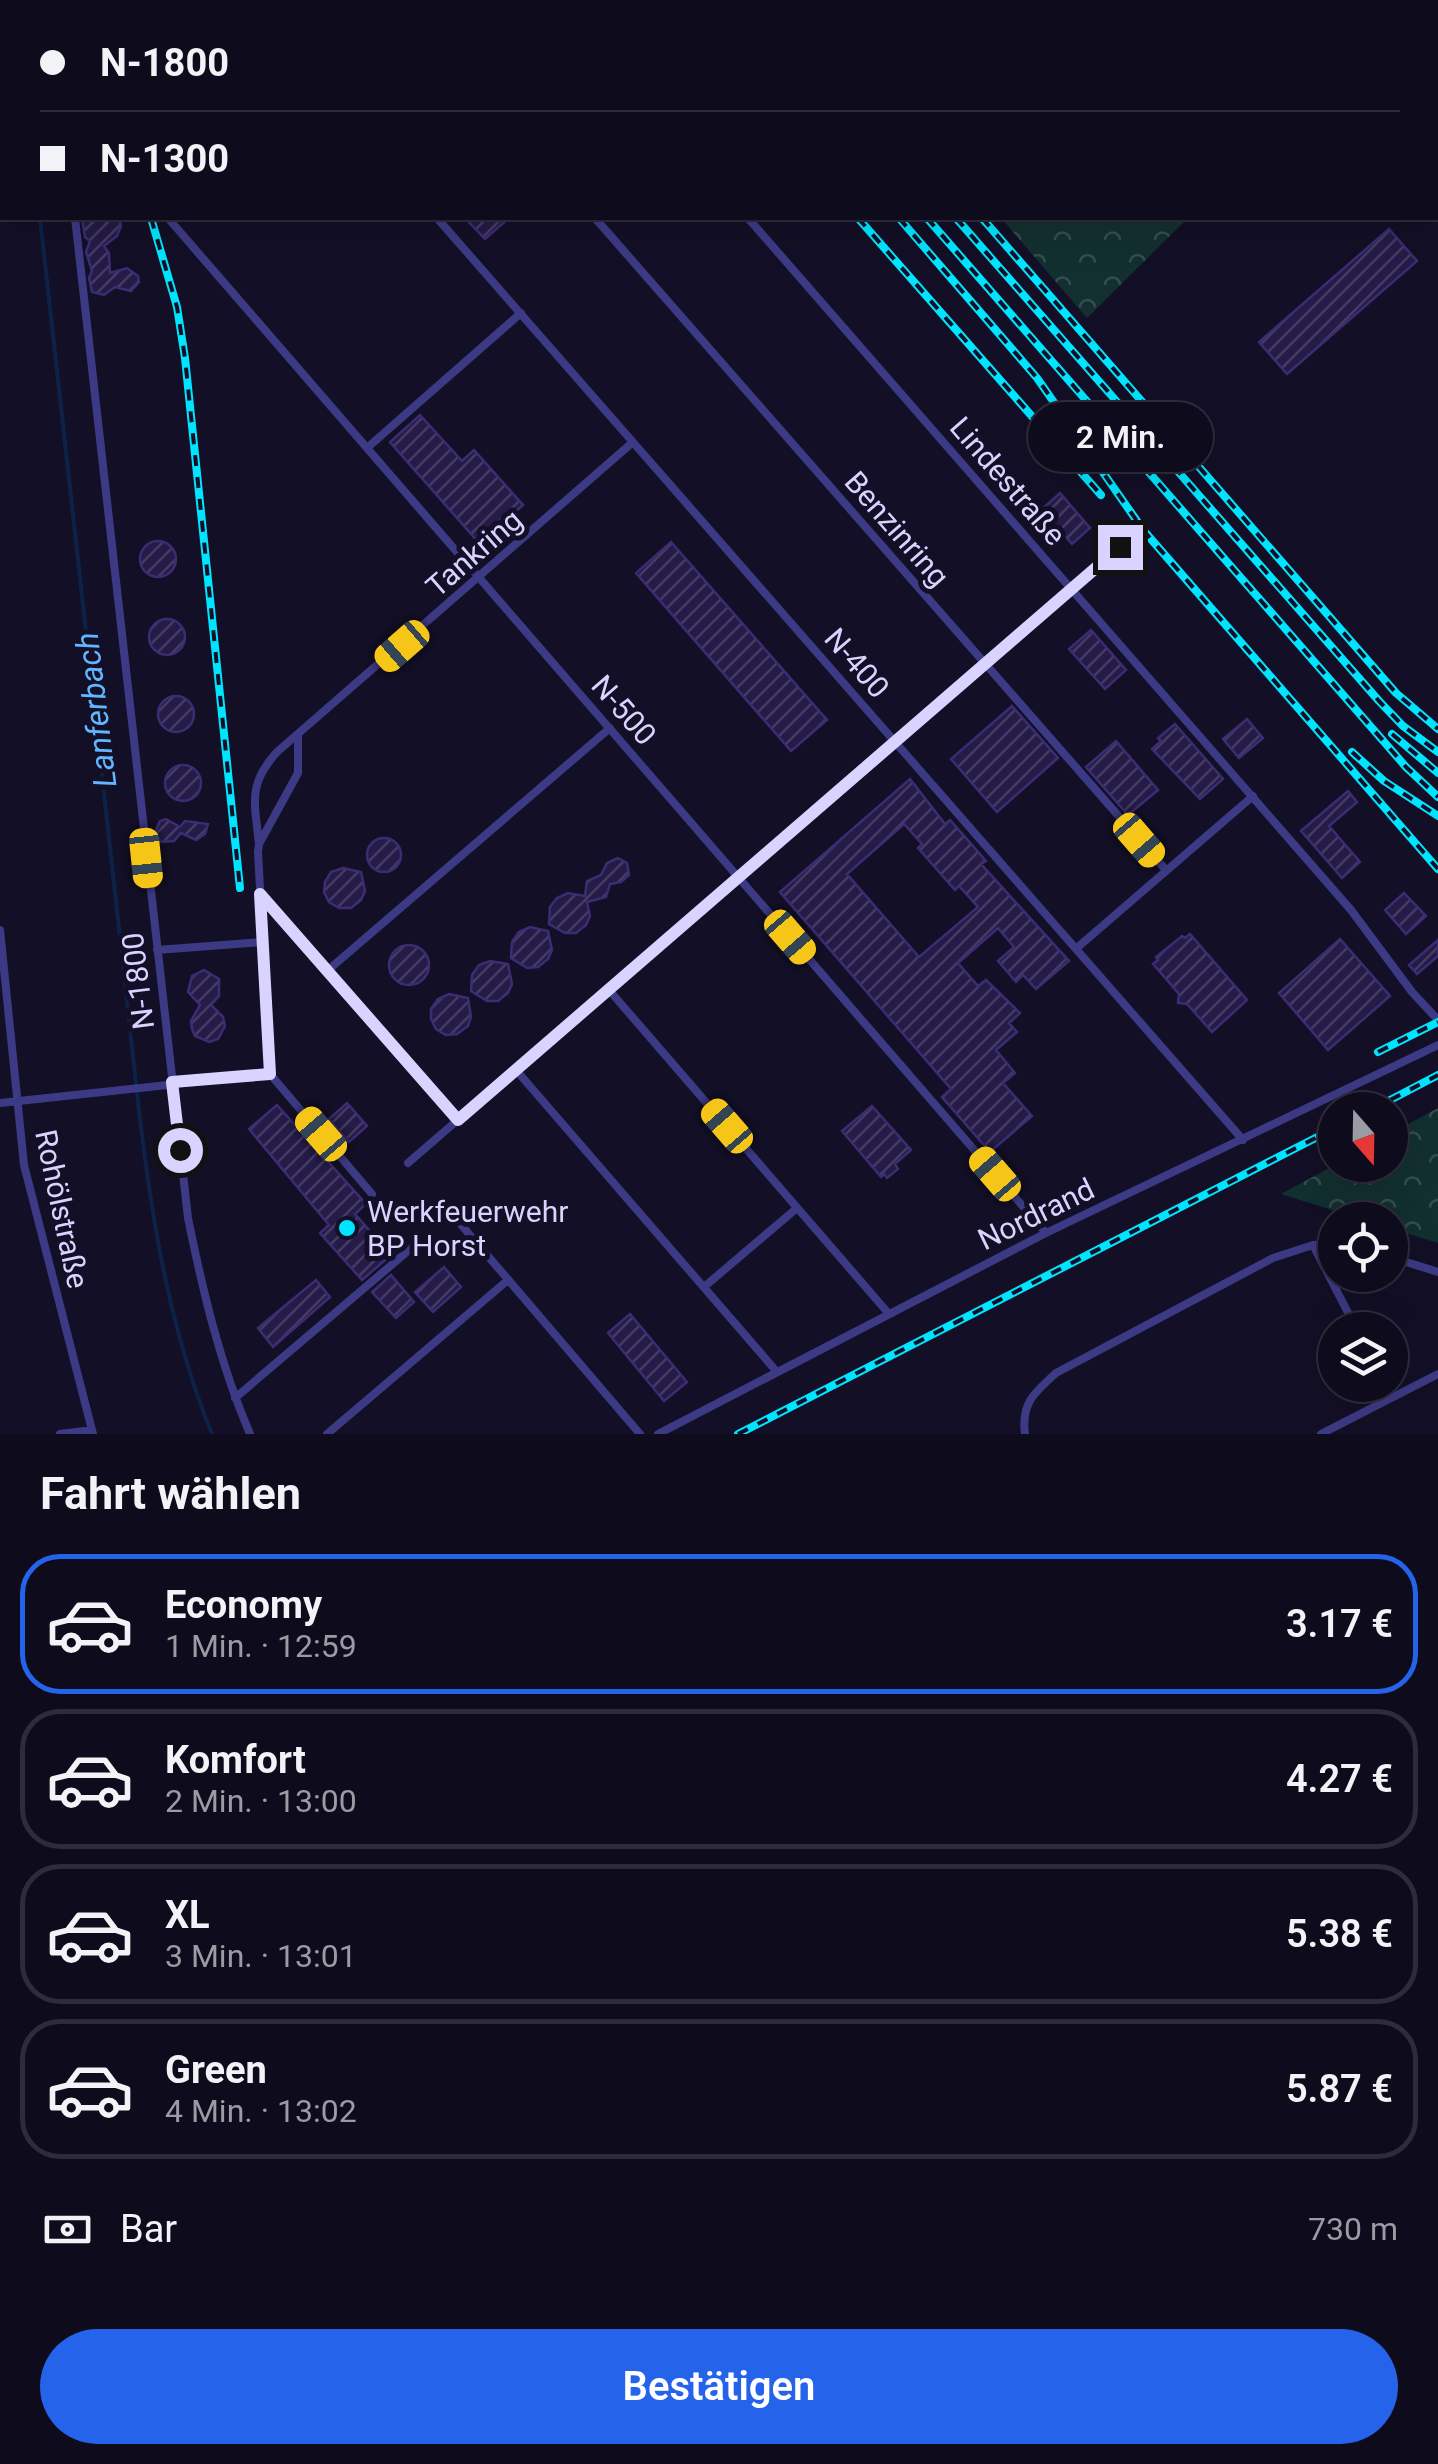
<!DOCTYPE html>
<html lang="de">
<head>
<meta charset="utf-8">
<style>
	body { margin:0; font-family:Roboto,sans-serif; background:#171425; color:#f1f3f6; height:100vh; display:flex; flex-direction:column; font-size:38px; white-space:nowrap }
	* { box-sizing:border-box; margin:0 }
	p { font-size:32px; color:#9b9ba3 }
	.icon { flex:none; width:55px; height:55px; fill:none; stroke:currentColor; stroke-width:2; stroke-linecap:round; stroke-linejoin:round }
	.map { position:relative; height:1434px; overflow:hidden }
	.details { display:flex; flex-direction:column; background:#0e0b1c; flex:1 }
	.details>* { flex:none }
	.guide { position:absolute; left:0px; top:0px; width:1440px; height:220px; box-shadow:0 10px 40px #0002,0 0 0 2px #2e2b3b; display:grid; align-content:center; height:220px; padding:0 40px; background:#0e0b1c }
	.needle { width:65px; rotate:160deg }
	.fabs { position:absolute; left:1318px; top:1092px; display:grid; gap:20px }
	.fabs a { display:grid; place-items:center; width:90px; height:90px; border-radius:50%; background:#0e0b1c; box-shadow:0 10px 40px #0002,0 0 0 2px #2e2b3b; font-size:50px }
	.end { position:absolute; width:45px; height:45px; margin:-22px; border:12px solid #d9d4ff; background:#111; box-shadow:0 0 0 5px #111 }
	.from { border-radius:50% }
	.bubble { position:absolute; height:70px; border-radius:35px; background:#0e0b1c; box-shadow:0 10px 40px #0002,0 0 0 2px #2e2b3b; font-size:32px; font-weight:600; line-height:70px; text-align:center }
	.car { position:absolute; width:30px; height:60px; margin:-30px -15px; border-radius:12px; box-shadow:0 0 8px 2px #0007; background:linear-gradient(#f5c518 24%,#345 0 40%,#f5c518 0 76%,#345 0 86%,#f5c518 0) }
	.guide b { display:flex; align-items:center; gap:35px; height:95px; font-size:38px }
	.guide b+b { border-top:2px solid #2e2b3b }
	.guide i { width:25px; height:25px; background:#f1f3f6 }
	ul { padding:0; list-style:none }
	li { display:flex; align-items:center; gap:30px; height:140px; margin:0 20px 15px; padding:0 20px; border:5px solid #2e2b3b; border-radius:40px }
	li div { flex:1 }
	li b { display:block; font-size:38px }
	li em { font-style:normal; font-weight:600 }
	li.on { border-color:#2563eb }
	li>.icon { width:90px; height:90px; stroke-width:1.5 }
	h2 { padding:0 40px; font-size:45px; line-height:120px }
	.pay { display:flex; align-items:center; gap:25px; height:110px; padding:0 40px; font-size:38px }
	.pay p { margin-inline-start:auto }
	.cta { display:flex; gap:20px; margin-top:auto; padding:20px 40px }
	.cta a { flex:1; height:115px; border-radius:60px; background:#2563eb; color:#fff; font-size:40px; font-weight:600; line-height:115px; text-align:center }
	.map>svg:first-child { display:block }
	.forest { fill:url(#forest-crowns) }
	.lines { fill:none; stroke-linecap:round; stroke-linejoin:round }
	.stream { stroke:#0c2248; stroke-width:4 }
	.building { fill:url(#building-hatch); stroke:#3b2d73; stroke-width:2.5; fill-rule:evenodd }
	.lane { stroke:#3d3a85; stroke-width:8 }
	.rail-casing { stroke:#00e5ff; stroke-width:8 }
	.rail { stroke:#130f26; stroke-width:4; stroke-dasharray:11; stroke-linecap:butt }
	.route { stroke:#d9d4ff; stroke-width:12 }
	.poi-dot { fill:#00e5ff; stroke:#130f26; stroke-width:4 }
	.labels { text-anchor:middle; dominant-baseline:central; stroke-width:10; stroke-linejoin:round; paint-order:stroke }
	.street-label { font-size:30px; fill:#d9d4ff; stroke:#130f26 }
	.poi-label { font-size:30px; fill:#d9d4ff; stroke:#130f26; text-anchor:start }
	.water-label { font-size:32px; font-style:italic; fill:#62b6ff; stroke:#130f26 }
</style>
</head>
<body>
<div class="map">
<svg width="1438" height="1434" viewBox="0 0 1438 1434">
	<defs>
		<pattern id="forest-crowns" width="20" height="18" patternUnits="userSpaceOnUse" patternTransform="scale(2.5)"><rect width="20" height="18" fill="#12302f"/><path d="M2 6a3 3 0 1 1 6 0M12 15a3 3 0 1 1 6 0" fill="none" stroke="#344d4e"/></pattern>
		<pattern id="building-hatch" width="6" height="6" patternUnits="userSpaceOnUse" patternTransform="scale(2.5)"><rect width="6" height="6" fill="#241b47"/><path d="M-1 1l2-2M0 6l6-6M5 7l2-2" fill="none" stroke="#433b63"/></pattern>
	</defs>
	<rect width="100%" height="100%" fill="#130f26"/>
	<path class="forest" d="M1001,218H1188L1087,318Z
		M1438,1108V1243L1390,1228V1220H1364L1281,1194L1335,1165H1390V1134Z"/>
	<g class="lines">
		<path class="stream" d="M15,0L16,2
			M40,218C68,460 93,703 121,946C140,1109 149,1280 212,1434"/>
	</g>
	<path class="building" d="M82,218H119L121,226L117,236L104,246L109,253L110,273L127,268L138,276L139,282L131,291L115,287L104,295L92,292L89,278L92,271L86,252L90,241L85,237Z
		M465,218H509L485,239Z
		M1389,229L1417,261L1287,374L1259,342Z
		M420,415L462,461L474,450L523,505L479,543L390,442Z
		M1060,493L1090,528L1072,544L1042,509Z
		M140 559a18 18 0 1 1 36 0a18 18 0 1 1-36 0Z
		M671,542L827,720L791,751L636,573Z
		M149 637a18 18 0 1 1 36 0a18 18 0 1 1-36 0Z
		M1091,630L1126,670L1105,689L1069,649Z
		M158 714a18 18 0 1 1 36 0a18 18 0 1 1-36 0Z
		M1012,706L1058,758L997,812L951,759Z
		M1247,719L1263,738L1239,758L1223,739Z
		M1175,724L1223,779L1200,799L1152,749L1161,741L1158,738Z
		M1116,741L1158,790L1128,815L1086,767Z
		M165 783a18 18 0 1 1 36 0a18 18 0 1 1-36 0Z
		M910,779L945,824L950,820L986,861L981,864L1069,961L1036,989L1023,975L1016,982L998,961L1014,947L998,928L958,963L978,986L986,980L1020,1013L1009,1023L1017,1032L996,1050L1015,1073L1003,1083L1032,1116L990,1152L942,1097L951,1089L780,892ZM904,824L922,844L918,848L955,890L959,886L978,907L919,957L847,874Z
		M1348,791L1357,802L1329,826L1360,862L1342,878L1301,831Z
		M166,819L180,827L185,821L208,824L205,834L196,840L181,833L174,841L161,842L155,832L160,821Z
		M367 855a17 17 0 1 1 34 0a17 17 0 1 1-34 0Z
		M618,858L627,863L629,875L621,882L610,884L606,897L587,902L590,916L586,925L576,933H565L549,924L550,907L557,898L568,893L585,896L587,881L601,875L607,863Z
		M343,868L361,872L365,891L361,900L351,908H339L329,902L324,892L325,882L331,872Z
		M1404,893L1426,916L1406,934L1385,910Z
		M530,927L548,931L552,950L548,959L538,967L527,968L511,958L512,942L519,932Z
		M1190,934L1247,1000L1212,1032L1187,1004L1178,1003L1179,994L1153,964L1158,960L1156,957L1182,936L1185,938Z
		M1340,939L1390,996L1328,1050L1279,993Z
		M1438,940V956L1417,974L1409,965Z
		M389 965a20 20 0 1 1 40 0a20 20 0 1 1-40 0Z
		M490,961L508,964L512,984L508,993L498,1001H487L471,991L472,975L479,965Z
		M204,970L219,979V996L211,1005L223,1017L225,1026L218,1039L209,1042L195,1036L192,1029L191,1021L200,1005L188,992L192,976Z
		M449,994L468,998L471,1017L468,1026L457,1034L446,1035L436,1029L431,1019V1009L438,999Z
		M347,1103L367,1126L349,1142L329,1119Z
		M277,1105L366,1204L355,1214L391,1255L362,1280L320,1233L329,1225L249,1129Z
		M872,1106L911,1150L895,1164L898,1169L887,1178L884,1174L881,1177L842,1131Z
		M444,1267L461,1287L433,1312L415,1292Z
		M391,1275L414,1302L396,1318L372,1292Z
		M316,1280L330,1297L273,1347L258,1328Z
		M630,1314L687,1382L664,1401L608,1333Z"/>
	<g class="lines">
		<path class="lane" d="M406,0L408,2
			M560,0L562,2
			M324,2L327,0
			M510,2L512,0
			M75,218L188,1218C203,1292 220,1364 250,1434
			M168,218L1046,1233
			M437,218L1243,1140
			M595,218L1165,869
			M748,218L1351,910L1412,992L1438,1020
			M367,448L521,313
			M298,737V773L259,844L258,852L270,1074L372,1194
			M259,844C255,803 247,785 277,752L633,442
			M260,894L458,1120
			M0,930L24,1165L93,1434
			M1078,947L1253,796
			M157,950L263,942
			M327,971L610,728
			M609,990L889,1314
			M516,1070L777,1372
			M0,1103L270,1074
			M408,1163L1120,547
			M452,1214L640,1434
			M1313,1245L1357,1330
			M1390,1257L1438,1272
			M704,1287L797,1208
			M235,1398L415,1245
			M60,1434L92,1430
			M327,1434L508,1280
			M658,1434L1046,1233L1438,1045
			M1025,1434C1021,1403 1034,1393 1056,1373L1273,1258L1313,1245L1335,1244
			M1321,1434L1438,1374"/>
		<defs>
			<path id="rail" d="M116,0V2
				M426,0L428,2
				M668,0L670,2
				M695,0L697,2
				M723,0L725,2
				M752,0L754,2
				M787,0L790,2
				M151,218L177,307L185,358L240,888
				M858,218L1101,495
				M899,218L1037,378L1144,531L1438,869
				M927,218L1406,767L1438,797
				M956,218L1379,701L1403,726L1438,752
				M982,218L1396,693L1438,729
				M1392,734L1438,773
				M1352,752L1384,781L1438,816
				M1378,1052L1438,1022
				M1371,1110L1438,1075
				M738,1434L1335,1128"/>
		</defs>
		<use href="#rail" class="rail-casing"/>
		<use href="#rail" class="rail"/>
	</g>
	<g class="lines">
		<path class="route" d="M180,1150L172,1082L270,1074L260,894L458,1120L1120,547"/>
	</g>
	<circle class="poi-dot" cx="347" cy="1228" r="10"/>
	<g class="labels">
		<g class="street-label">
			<text transform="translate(1008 481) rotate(49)">Lindestraße</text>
			<text transform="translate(897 529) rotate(49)">Benzinring</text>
			<text transform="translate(474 553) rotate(-41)">Tankring</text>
			<text transform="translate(857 663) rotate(49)">N-400</text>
			<text transform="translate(624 710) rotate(49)">N-500</text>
			<text transform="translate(138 981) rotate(-97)">N-1800</text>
			<text transform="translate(62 1209) rotate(78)">Rohölstraße</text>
			<text transform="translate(1036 1214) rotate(-26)">Nordrand</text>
		</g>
		<g class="poi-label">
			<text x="367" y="1211">Werkfeuerwehr<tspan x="367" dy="34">BP Horst</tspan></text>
		</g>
		<g class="water-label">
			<text transform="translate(96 710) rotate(-97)">Lanferbach</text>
		</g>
	</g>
</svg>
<div class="fabs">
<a><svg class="needle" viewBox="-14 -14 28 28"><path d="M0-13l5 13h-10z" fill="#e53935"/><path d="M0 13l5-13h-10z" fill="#9b9ba3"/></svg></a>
<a><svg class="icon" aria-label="locate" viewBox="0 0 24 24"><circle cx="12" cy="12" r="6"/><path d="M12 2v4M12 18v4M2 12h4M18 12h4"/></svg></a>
<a><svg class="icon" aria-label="layers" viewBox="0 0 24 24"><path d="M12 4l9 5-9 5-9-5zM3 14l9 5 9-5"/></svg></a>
</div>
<i class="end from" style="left:180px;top:1150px"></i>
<i class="end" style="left:1120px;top:547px"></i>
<div class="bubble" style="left:1028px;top:402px;width:185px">2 Min.</div>
<i class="car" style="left:402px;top:646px;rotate:229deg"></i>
<i class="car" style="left:1139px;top:840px;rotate:139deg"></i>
<i class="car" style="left:146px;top:858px;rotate:174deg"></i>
<i class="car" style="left:790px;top:937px;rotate:139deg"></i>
<i class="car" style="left:727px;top:1126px;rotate:319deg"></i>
<i class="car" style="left:321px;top:1134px;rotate:319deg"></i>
<i class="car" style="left:995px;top:1174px;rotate:319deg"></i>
<div class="guide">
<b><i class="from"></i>N-1800</b>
<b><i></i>N-1300</b>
</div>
</div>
<section class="details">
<h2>Fahrt wählen</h2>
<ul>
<li class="on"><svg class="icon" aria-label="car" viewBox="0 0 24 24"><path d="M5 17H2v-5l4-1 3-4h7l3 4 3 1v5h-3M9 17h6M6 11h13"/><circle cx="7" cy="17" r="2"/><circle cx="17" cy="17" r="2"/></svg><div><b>Economy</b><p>1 Min. · 12:59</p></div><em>3.17 €</em></li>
<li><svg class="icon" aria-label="car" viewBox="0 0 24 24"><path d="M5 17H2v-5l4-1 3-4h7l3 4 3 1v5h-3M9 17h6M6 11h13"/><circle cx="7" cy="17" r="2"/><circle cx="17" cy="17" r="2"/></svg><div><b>Komfort</b><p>2 Min. · 13:00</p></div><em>4.27 €</em></li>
<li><svg class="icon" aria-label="car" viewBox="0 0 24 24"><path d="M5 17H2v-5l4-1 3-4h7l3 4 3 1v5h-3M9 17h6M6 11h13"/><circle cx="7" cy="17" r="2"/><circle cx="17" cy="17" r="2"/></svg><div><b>XL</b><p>3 Min. · 13:01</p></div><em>5.38 €</em></li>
<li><svg class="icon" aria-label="car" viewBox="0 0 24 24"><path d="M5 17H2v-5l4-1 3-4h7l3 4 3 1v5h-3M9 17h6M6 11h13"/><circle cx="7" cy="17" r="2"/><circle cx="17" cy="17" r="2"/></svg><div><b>Green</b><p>4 Min. · 13:02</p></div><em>5.87 €</em></li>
</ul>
<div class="pay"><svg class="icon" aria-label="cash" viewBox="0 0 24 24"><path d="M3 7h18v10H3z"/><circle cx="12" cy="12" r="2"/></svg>Bar<p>730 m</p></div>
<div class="cta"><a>Bestätigen</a></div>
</section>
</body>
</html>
